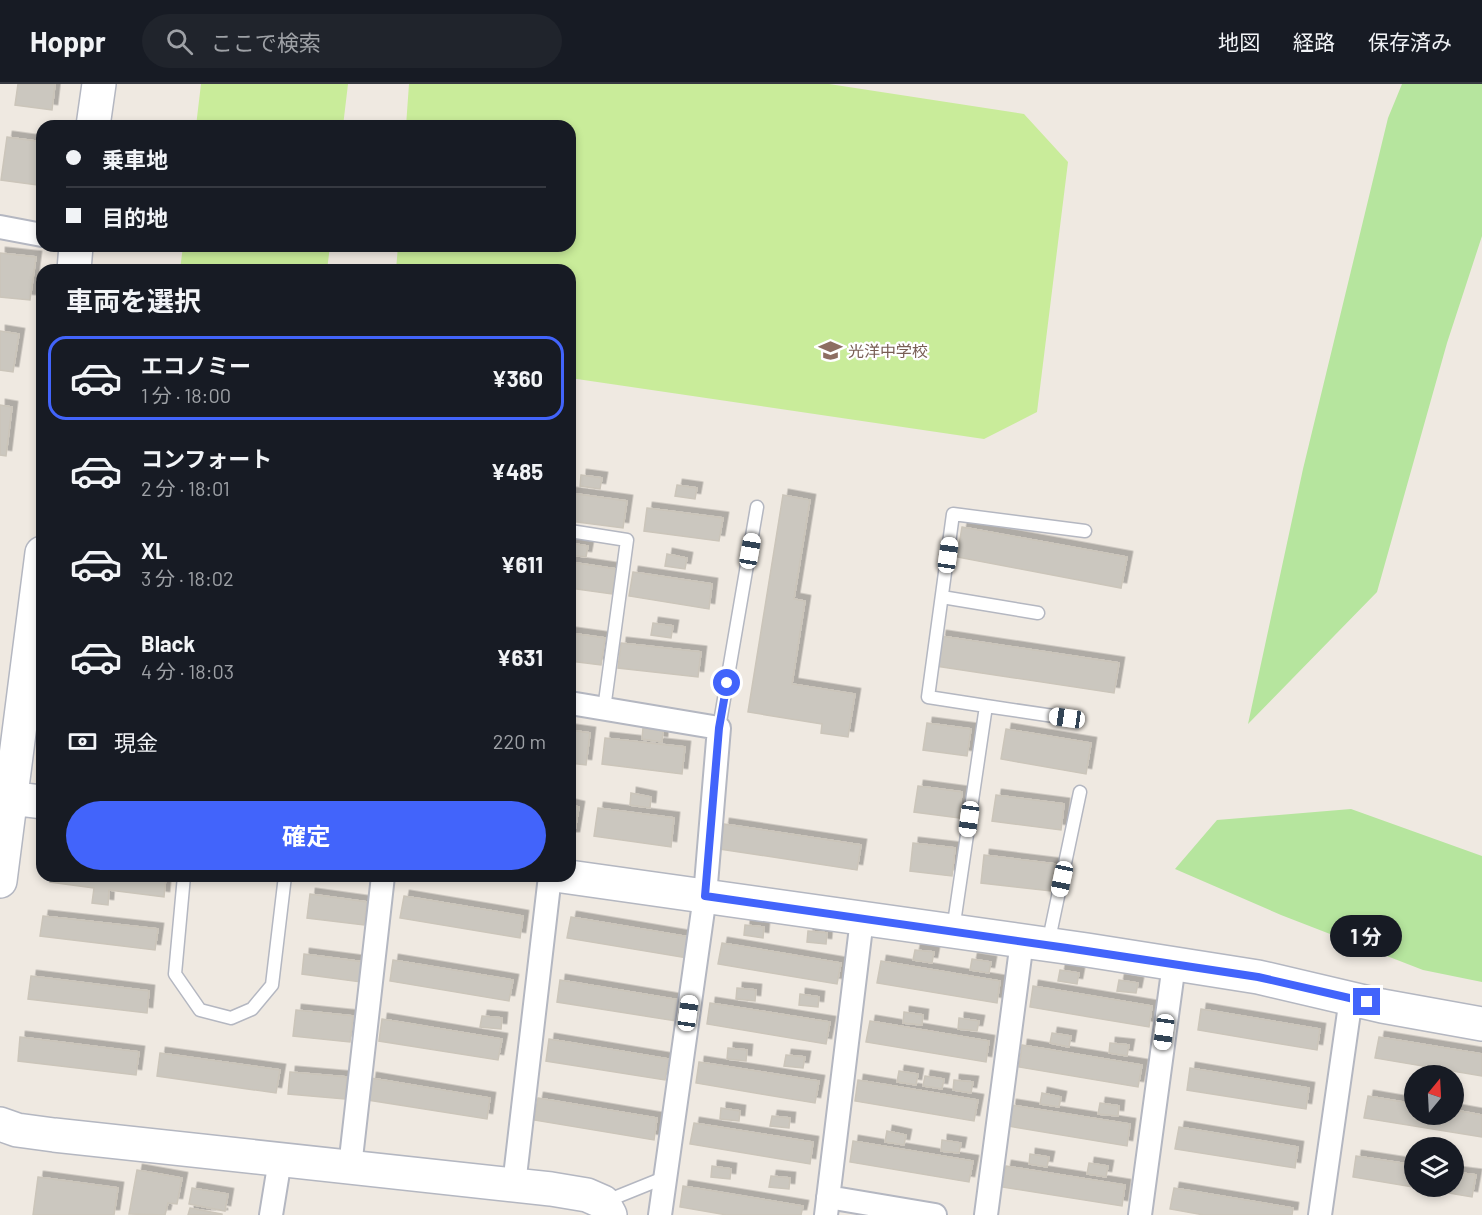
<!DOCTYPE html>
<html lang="ja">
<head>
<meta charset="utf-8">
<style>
	body { margin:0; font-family:Barlow,"Noto Sans JP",sans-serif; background:#20242c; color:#f1f3f6; height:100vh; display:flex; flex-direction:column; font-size:22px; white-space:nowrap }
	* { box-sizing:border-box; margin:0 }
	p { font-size:20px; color:#9ea1a6 }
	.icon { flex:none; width:33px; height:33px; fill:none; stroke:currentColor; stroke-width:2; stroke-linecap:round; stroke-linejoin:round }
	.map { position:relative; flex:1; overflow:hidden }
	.drawer { position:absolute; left:36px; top:180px; width:540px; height:618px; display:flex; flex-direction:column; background:#171b24; border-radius:18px; box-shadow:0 3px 9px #0003 }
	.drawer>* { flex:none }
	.top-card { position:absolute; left:36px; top:36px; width:540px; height:132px; border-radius:18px; box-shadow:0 3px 9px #0003; display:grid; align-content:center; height:132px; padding:0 30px; background:#171b24 }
	.needle { width:39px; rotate:18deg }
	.buttons { position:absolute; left:1404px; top:981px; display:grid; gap:12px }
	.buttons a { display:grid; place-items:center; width:60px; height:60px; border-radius:50%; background:#171b24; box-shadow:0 3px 9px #0003; font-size:30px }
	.end { position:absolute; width:27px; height:27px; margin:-14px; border:8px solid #4264fb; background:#fff; box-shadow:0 0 0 3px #fff }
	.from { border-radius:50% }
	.bubble { position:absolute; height:42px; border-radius:21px; background:#171b24; box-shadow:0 3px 9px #0003; font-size:20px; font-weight:700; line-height:42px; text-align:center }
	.car { position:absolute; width:18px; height:36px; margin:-18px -9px; border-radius:8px; box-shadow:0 0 4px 2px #0007; background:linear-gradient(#fff 24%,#345 0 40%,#fff 0 76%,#345 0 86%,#fff 0) }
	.top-card b { display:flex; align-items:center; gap:21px; height:57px; font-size:22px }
	.top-card b+b { border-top:2px solid #363941 }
	.top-card i { width:15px; height:15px; background:#f1f3f6 }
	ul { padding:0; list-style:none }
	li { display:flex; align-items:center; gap:18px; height:84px; margin:0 12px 9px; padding:0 18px; border:3px solid transparent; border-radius:18px }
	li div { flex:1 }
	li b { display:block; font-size:22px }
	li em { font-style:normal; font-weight:700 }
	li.current { border-color:#4264fb }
	li>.icon { width:54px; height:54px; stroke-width:1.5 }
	h2 { padding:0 30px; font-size:27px; line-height:72px }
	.pay { display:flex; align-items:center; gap:15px; height:66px; padding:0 30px; font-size:22px }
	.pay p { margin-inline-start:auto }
	.cta { display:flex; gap:12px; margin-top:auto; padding:12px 30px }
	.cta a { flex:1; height:69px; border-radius:36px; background:#4264fb; color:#fff; font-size:24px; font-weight:700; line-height:69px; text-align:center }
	header { display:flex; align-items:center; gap:36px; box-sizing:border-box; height:84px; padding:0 30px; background:#171b24; border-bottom:2px solid #363941 }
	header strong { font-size:28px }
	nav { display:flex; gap:33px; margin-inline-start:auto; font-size:21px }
	.search { width:420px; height:54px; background:#20242c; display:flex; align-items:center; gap:15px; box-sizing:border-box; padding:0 21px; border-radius:33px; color:#9ea1a6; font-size:22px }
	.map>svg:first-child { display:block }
	.green { fill:#b6e59e }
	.pitch { fill:#c9ec9a }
	.building { fill:#cbc7bf; stroke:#cbc5ba; stroke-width:1.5; filter:url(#shadow) }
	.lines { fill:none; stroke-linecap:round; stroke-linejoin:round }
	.lane-casing { stroke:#b4b7c1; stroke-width:15 }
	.street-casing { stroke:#b4b7c1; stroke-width:26 }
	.secondary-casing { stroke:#b4b7c1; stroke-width:36 }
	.lane { stroke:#fff; stroke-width:12 }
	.street { stroke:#fff; stroke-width:22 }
	.secondary { stroke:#fff; stroke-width:33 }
	.route { stroke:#4264fb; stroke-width:8 }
	.labels { text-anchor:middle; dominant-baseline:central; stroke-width:4.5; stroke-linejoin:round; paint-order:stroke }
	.education-label { font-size:16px; fill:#785e54; stroke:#fff; text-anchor:start }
</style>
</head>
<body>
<header>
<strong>Hoppr</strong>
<div class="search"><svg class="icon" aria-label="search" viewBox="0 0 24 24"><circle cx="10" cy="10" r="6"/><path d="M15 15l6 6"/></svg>ここで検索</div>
<nav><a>地図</a><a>経路</a><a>保存済み</a></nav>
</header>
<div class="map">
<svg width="1482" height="1131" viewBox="0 0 1482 1131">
	<defs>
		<filter id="shadow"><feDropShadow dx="5.5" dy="-5.5" stdDeviation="0" flood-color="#0004"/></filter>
	</defs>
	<rect width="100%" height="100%" fill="#efe9e1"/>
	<path class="green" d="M1402,0H1482V152L1447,259L1377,508L1248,640L1303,385L1388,34Z
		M1351,725L1482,772V898L1423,886L1281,831L1175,785L1217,736Z"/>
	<path class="pitch" d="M201,0H348L343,42H196Z
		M409,0H829L1024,30L1068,78L1037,328L984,355L570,294V186H396L398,162H570V42H406Z
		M183,162H330L327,186H180Z"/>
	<path class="building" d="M18,0H55L52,26L15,21Z
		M7,53L42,58L37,101L1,96Z
		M0,169L36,173L30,216L0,213Z
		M0,247L19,250L13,288L0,286Z
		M0,321L12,323L6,372L0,371Z
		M581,391L602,394L600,405L580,402Z
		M677,401L697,404L695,415L675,412Z
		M570,409L627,417L623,444L570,437Z
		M783,411L810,416L794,515L805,517L792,600L855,610L848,653L821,649L822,640L748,628Z
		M647,424L723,434L719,457L644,447Z
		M962,443L1127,473L1121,504L957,473Z
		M570,459L588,462L586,473L570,471Z
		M667,470L687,474L685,485L665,482Z
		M570,478L616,485L612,510L570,504Z
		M633,488L712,500L709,525L629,512Z
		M653,539L673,542L671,554L651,551Z
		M570,549L605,554L601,581L570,577Z
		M941,552L1119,579L1114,609L936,582Z
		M621,559L701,568L698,593L618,584Z
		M927,639L971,645L967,672L923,666Z
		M643,644L663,647L662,658L642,655Z
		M1006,645L1091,659L1086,690L1001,675Z
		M570,646L590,649L586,681L570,679Z
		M605,654L685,663L682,690L602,680Z
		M918,702L962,708L959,734L914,728Z
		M631,709L651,713L650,724L630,721Z
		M996,711L1064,720L1061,746L992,737Z
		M570,721L579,723L574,753H570Z
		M598,724L674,734L671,763L594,752Z
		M724,740L861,761L857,786L720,765Z
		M913,759L955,764L952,792L910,787Z
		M984,771L1055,780L1051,807L981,799Z
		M51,792H166L164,813L109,806L108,821L92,819L94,804L50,798Z
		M310,810L367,818L364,841L307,834Z
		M404,812L523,832L520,854L400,834Z
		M43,832L158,845L155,866L40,852Z
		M571,833L690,853L687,874L567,854Z
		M745,841L764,843L763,854L744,851Z
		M808,847L827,849L826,860L807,858Z
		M722,859L841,879L837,900L718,880Z
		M915,866L934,868L932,879L913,876Z
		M304,870L364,878L361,898L302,890Z
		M972,875L991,878L989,889L970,886Z
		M393,876L513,896L509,917L390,897Z
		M881,877L1000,897L997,919L877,899Z
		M1060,886L1079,889L1077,900L1058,897Z
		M31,892L149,907L147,929L28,915Z
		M560,896L680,916L676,937L557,918Z
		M1119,896L1138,899L1136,909L1117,907Z
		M1033,902L1152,922L1149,943L1030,923Z
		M737,904L756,906L755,917L736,915Z
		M800,910L819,913L818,923L799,921Z
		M710,919L830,938L826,960L707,940Z
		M1201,925L1320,945L1317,966L1198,946Z
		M296,926L353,932L350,958L293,952Z
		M904,928L923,931L922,941L903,939Z
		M482,932L502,934L501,945L480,943Z
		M959,934L979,937L977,947L958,945Z
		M382,935L502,955L498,976L379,957Z
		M870,937L989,957L986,978L866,958Z
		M1052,949L1071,952L1069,963L1050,959Z
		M20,953L139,968L136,991L18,977Z
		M1379,953L1482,970V992L1375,974Z
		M549,955L669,975L665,996L546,977Z
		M1110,959L1129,961L1127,972L1109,969Z
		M1022,961L1142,981L1138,1003L1019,983Z
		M728,964L747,966L746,977L727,975Z
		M160,969L280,986L276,1009L157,992Z
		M786,971L805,973L803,984L784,982Z
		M699,978L819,997L815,1019L696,999Z
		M1190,984L1309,1004L1306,1025L1187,1006Z
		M899,987L918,990L916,1001L897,998Z
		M290,988L347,993L345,1015L288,1010Z
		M925,992L944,995L942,1005L923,1002Z
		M371,994L490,1014L487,1035L368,1016Z
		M858,996L978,1016L974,1037L855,1017Z
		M954,996L973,998L971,1009L953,1006Z
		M1042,1009L1061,1013L1059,1023L1040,1020Z
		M1368,1012L1414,1020V1030H1454V1026L1482,1031V1053L1364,1034Z
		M538,1014L657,1034L654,1056L534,1036Z
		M1100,1019L1119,1022L1118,1032L1098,1030Z
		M1011,1021L1130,1040L1127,1062L1008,1042Z
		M721,1024L740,1027L739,1037L720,1035Z
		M772,1032L790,1034L789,1044L770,1042Z
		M694,1039L813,1058L810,1080L690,1060Z
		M1179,1043L1298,1063L1295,1084L1175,1065Z
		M887,1047L906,1051L904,1061L885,1058Z
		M942,1056L961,1059L959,1069L941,1067Z
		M853,1057L973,1077L969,1098L850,1078Z
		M1030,1070L1049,1073L1047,1083L1029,1080Z
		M1356,1072L1414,1081V1102H1454V1088L1476,1091L1472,1113L1353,1093Z
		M1089,1079L1108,1082L1106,1093L1087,1090Z
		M712,1082L731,1085L730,1095L711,1093Z
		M1006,1082L1125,1101L1122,1122L1002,1103Z
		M137,1086L182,1094L177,1120L168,1119L165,1131L129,1130Z
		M771,1092L790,1094L789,1105L769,1103Z
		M38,1093L118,1104L114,1131H33Z
		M683,1102L803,1122L801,1131H727L680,1123Z
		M192,1104L228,1110L225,1127L189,1120Z
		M1174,1104L1293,1124L1292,1131H1204L1170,1125Z
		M190,1124L222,1130V1131H188Z"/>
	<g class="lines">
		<defs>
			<path id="lane" d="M570,447L627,456L604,625
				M942,513L1038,529
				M986,622L1067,634
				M719,644L757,423
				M184,792L175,890L200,926L231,934L252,925L272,901L285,792
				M953,846L986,622L928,613L953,430L1085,447
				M1048,860L1080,708
				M604,1118L666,1093"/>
			<path id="street" d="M0,143L42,151
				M570,619L719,644L705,812L660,1131
				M350,1083L383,792
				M514,1101L550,792
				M828,1113L935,1131
				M271,1131L280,1076
				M826,1131L862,835
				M986,1131L1022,857
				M1140,1131L1174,880
				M1320,1131L1351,914"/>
			<path id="secondary" d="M93,42L99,0
				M74,186L76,162
				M10,714L42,718
				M562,792L1087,866L1258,893L1382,922L1482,940
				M0,797L42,469
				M0,1040L17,1046L54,1051L551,1105L587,1111L603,1118L610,1131"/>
		</defs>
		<use href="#lane" class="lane-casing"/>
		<use href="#street" class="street-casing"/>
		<use href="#secondary" class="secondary-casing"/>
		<use href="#lane" class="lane"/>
		<use href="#street" class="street"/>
		<use href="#secondary" class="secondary"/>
	</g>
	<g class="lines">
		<path class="route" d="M727,599L719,644L705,812L1067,864L1258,893L1367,918"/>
	</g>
	<defs>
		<symbol id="school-bare" viewBox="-9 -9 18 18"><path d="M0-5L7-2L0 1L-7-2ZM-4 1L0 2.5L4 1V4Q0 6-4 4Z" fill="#8d6e63" stroke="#fff" stroke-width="2.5" paint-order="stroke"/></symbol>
	</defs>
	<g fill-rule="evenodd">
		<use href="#school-bare" x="814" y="250" width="33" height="33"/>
	</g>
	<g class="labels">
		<g class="education-label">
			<text x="848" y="266">光洋中学校</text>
		</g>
	</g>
</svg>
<div class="buttons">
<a><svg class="needle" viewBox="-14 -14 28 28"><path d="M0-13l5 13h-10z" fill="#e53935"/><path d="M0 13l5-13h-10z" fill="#9ea1a6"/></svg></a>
<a><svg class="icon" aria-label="layers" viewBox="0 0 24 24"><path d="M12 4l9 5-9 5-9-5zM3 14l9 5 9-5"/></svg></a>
</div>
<i class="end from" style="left:727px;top:599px"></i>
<i class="end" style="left:1367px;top:918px"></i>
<div class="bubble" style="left:1330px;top:831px;width:72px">1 分</div>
<i class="car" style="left:750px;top:467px;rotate:10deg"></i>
<i class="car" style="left:948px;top:471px;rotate:8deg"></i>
<i class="car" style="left:1067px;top:634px;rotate:278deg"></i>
<i class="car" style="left:969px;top:735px;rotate:188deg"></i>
<i class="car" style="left:1062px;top:795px;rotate:192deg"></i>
<i class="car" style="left:688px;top:929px;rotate:8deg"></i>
<i class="car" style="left:1164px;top:948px;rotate:188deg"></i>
<div class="top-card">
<b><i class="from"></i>乗車地</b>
<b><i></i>目的地</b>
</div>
<section class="drawer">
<h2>車両を選択</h2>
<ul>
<li class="current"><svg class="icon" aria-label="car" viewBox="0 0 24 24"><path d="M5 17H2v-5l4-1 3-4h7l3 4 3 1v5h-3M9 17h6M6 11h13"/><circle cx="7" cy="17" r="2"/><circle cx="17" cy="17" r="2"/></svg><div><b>エコノミー</b><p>1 分 · 18:00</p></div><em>¥360</em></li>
<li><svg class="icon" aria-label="car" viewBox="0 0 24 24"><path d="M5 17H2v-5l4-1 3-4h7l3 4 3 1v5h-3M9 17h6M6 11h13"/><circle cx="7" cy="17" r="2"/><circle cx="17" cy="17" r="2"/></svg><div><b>コンフォート</b><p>2 分 · 18:01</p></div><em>¥485</em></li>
<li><svg class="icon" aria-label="car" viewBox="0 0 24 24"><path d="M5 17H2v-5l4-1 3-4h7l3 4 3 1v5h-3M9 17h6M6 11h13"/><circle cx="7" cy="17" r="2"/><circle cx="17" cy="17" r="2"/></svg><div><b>XL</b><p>3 分 · 18:02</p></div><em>¥611</em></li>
<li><svg class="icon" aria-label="car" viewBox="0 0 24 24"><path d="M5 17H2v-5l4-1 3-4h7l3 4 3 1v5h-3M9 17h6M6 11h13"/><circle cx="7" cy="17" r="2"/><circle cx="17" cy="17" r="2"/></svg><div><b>Black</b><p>4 分 · 18:03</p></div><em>¥631</em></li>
</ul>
<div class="pay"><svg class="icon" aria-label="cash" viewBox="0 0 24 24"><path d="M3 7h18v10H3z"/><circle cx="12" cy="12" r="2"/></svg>現金<p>220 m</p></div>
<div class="cta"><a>確定</a></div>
</section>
</div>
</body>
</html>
